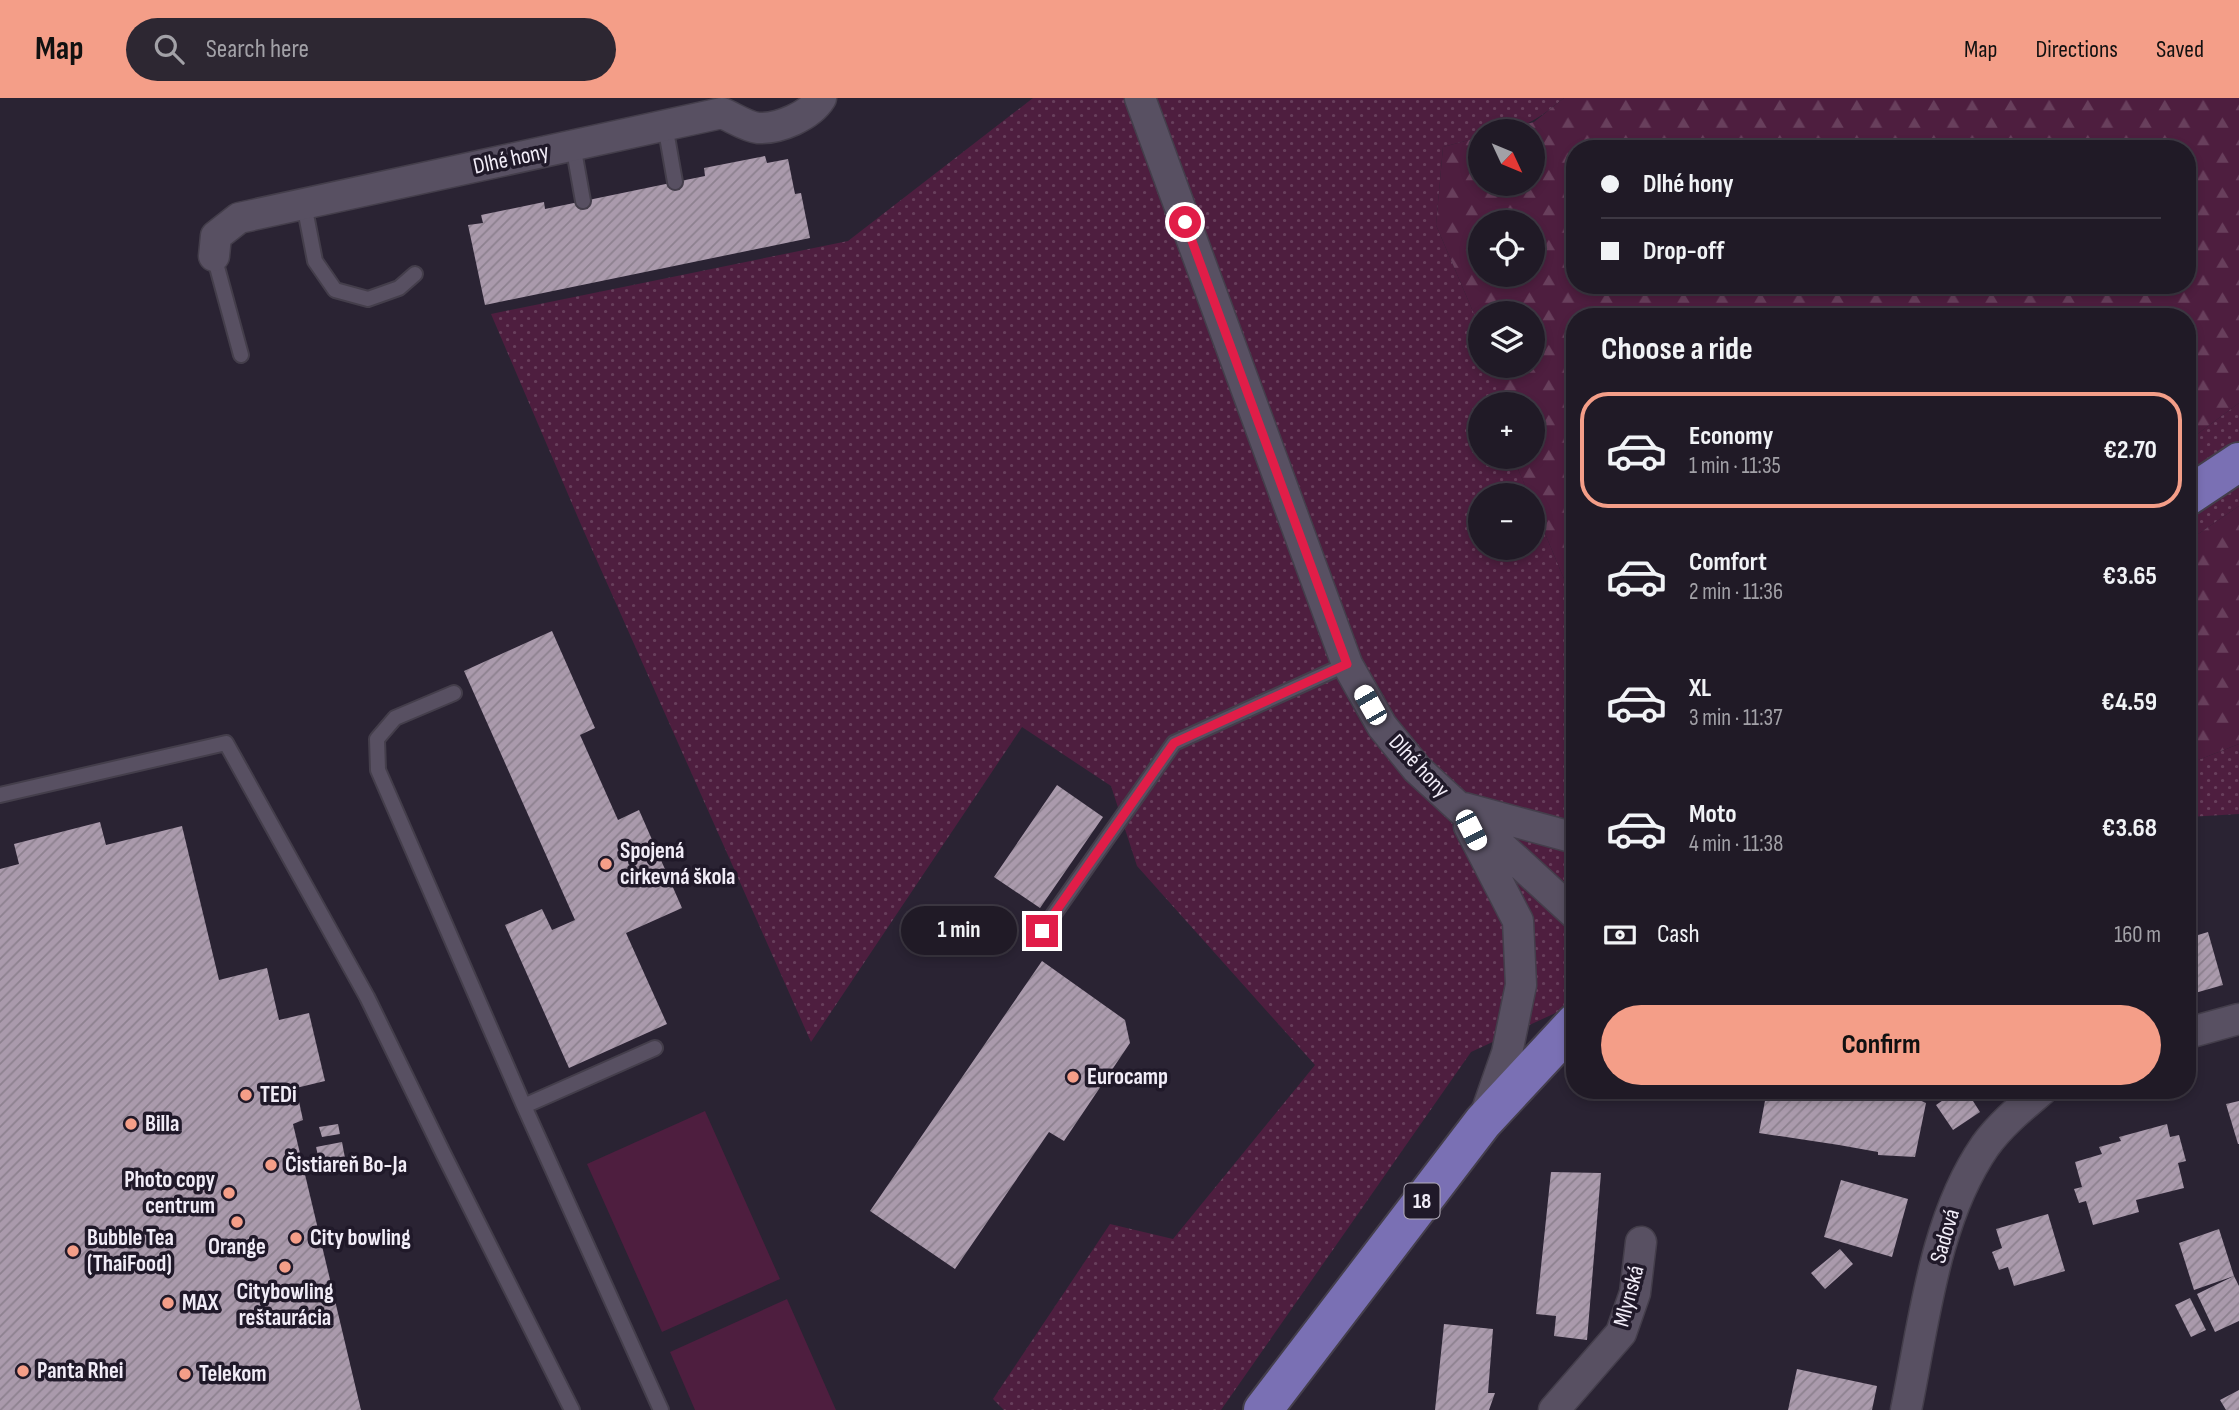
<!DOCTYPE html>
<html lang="en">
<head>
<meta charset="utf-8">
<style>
	body { margin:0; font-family:"Sofia Sans Condensed",sans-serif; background:#2d2732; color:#f1f3f6; height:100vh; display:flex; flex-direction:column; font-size:26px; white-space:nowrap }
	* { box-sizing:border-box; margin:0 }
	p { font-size:23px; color:#a2a1a7 }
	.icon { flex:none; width:38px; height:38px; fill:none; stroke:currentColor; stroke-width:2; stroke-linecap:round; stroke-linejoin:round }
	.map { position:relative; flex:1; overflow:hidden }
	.sheet { position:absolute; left:1566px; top:210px; width:630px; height:791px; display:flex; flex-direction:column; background:#201a26; border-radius:28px; box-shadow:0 4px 10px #0003,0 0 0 2px #3d3843 }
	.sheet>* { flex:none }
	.guide { position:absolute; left:1566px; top:42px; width:630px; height:154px; border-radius:28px; box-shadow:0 4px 10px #0003,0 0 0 2px #3d3843; display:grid; align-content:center; height:154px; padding:0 35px; background:#201a26 }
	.needle { width:46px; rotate:134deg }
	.buttons { position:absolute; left:1468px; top:21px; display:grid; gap:14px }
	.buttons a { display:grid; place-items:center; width:77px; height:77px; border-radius:50%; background:#201a26; box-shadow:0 4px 10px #0003,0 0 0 2px #3d3843; font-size:35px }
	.end { position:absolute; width:32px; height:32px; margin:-16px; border:9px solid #e11d48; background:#fff; box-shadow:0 0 0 4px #fff }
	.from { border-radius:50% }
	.bubble { position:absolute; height:49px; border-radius:24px; background:#201a26; box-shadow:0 4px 10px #0003,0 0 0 2px #3d3843; font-size:23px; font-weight:700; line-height:49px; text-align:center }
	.car { position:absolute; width:21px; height:42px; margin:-21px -10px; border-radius:9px; box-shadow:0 0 5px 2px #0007; background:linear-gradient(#fff 24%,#345 0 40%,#fff 0 76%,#345 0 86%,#fff 0) }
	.guide b { display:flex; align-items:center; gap:24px; height:66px; font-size:26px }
	.guide b+b { border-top:2px solid #3d3843 }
	.guide i { width:18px; height:18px; background:#f1f3f6 }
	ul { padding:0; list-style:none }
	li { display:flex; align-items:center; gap:21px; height:116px; margin:0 14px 10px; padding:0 21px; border:4px solid transparent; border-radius:28px }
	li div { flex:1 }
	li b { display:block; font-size:26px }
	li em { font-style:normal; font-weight:700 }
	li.active { border-color:#f49e88 }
	li>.icon { width:63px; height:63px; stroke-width:1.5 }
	h2 { padding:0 35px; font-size:32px; line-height:84px }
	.pay { display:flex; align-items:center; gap:18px; height:77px; padding:0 35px; font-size:26px }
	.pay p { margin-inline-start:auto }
	.action { display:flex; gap:14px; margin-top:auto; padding:14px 35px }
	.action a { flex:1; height:80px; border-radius:42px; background:#f49e88; color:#111; font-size:28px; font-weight:700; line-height:80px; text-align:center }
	header { display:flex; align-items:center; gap:42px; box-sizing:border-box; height:98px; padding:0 35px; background:#f49e88; color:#111 }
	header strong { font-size:33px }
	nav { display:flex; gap:38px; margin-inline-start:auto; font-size:24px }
	.search { width:490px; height:63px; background:#2d2732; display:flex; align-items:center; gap:18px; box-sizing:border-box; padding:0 24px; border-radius:38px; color:#a2a1a7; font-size:26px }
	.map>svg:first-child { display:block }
	.green { fill:url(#green-dots) }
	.forest { fill:url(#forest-firs); fill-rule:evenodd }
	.pitch { fill:#4e1e3f }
	.building { fill:url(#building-hatch) }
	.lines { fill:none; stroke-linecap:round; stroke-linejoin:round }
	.lane-casing { stroke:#443e4b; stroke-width:18 }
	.street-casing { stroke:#443e4b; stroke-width:33 }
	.primary-casing { stroke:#443e4b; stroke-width:42 }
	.lane { stroke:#585062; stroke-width:14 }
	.street { stroke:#585062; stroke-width:30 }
	.primary { stroke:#7a70b4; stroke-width:38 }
	.route { stroke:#e11d48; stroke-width:9 }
	.poi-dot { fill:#f49e88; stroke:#201929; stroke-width:2.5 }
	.labels { text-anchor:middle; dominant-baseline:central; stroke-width:7; stroke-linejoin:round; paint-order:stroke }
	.shield { fill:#201929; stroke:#b3adba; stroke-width:2 }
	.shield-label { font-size:21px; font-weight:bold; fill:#f2edf8 }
	.street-label { font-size:23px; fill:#f2edf8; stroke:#201929 }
	.poi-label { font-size:23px; font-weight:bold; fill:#f2edf8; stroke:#201929; text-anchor:start }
</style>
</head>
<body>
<header>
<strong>Map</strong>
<div class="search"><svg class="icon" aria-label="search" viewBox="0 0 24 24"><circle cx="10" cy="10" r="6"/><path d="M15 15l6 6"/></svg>Search here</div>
<nav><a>Map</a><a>Directions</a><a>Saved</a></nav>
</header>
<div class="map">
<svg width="2239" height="1312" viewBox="0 0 2239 1312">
	<defs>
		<pattern id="green-dots" width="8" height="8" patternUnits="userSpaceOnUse" patternTransform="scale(1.75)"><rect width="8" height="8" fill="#4e1e3f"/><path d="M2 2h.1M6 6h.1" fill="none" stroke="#683f5c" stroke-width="1.8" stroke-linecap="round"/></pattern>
		<pattern id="forest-firs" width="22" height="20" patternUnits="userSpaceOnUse" patternTransform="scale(1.75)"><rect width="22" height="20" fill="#4e1e3f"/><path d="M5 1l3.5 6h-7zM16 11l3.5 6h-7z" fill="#683f5c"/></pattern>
		<pattern id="building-hatch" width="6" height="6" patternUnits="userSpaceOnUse" patternTransform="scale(1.75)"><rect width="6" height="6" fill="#aa9aac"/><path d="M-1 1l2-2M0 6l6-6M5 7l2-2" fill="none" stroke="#8d818f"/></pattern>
	</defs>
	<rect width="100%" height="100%" fill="#2a2333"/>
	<path class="green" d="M1033,0H1564C1533,25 1522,33 1480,33V39L1443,49L1436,127L1480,230V268H1497L1499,273L1502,306H1480V359H1513L1529,397H1480V450H1533V407L1575,507V906L1471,954L1221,1312H1004L993,1301L1110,1126L1173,1141L1315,967L1137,768L1111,688L1022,629L811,944L582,429L491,216L848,143Z
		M2239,305V408L2188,443V343Z
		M2239,646V716L2188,719V666Z"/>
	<path class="forest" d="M1564,0H2239V305L2188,343V219H1575V507L1533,407V397H1529L1513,359H1533V306H1502L1497,268H1533V215H1480V230L1436,127L1443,49L1480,39V86H1533V33H1502L1534,24ZM1575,51H2188V187H1575ZM1480,124H1533V177H1480Z
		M2239,408V646L2188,666V443Z"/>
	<path class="pitch" d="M705,1013L780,1181L662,1234L587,1066Z
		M787,1201L836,1312H695L670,1254Z"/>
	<path class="building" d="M765,58L767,65L788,61L795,96L801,95L810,140L485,207L468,127L483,125L481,117L544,104L545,111L656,88L705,78L704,70Z
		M552,533L595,630L580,637L618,722L639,712L682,810L626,835L667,926L569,970L505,827L542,811L552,832L575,822L464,573Z
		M1057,687L1103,719L1040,810L994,779Z
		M100,724L106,747L182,728L219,882L267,870L279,922L309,915L325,983L296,990L303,1022L293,1026L361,1312H0V771L19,766L14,746Z
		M2208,834L2223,887L2188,897V840Z
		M1042,863L1125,922L1130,945L1064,1043L1049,1034L955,1171L870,1113Z
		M1767,992H1875L1889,998L1890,992H1897L1926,1005L1915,1059L1878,1057V1054L1839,1047L1759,1035Z
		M1958,992H1966L1980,1014L1953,1032L1936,1007Z
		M2239,1003V1046H2238L2226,1006Z
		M338,1026L340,1036L322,1039L319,1029Z
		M2167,1026L2170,1039L2179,1037L2186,1063L2178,1065L2184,1090L2136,1102L2139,1114L2093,1127L2086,1103L2079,1105L2074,1091L2082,1089L2075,1064L2102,1056L2099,1049L2121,1043L2119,1039Z
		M342,1044L345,1060L320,1066L316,1049Z
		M1551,1074L1601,1075L1587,1242L1554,1238L1556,1218L1536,1216Z
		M1841,1082L1908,1101L1892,1159L1824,1139Z
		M2048,1116L2065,1173L2014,1188L2008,1169L1999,1172L1992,1154L2002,1150L1996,1131Z
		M2219,1131L2234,1178L2194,1192L2179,1145Z
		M1840,1151L1853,1166L1825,1191L1811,1175Z
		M2234,1178L2239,1188V1223L2215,1234L2197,1196Z
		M2190,1200L2206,1232L2191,1239L2175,1207Z
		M1444,1226L1493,1231L1488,1295H1495L1489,1312H1435Z
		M1797,1271L1877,1288L1872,1312H1788Z
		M2239,1292V1312H2226L2220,1302Z"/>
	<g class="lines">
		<defs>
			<path id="lane" d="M665,27L675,84
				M573,47L583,103
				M304,106L315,163L335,192L368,201L399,190L415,176
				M214,158L241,257
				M454,595L395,620L377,641L378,672L524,1008L661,1312
				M0,697L226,645L367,899L443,1055L572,1312
				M1042,833L1174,645L1347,566
				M524,1008L655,950"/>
			<path id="street" d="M1140,0L1347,566L1382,628L1417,671L1575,816
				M214,158L216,138L239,120L722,15C732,19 747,29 758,30C779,31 810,18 821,0
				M1464,710L1575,740
				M1469,728L1518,823L1521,887L1507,955L1485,1018
				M2188,935L2239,921
				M1554,1312L1621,1235L1635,1195L1641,1144
				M1906,1312C1924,1225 1934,1122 1985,1048C2001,1026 2022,1009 2042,992"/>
			<path id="primary" d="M2188,398L2239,364
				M1263,1312L1483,1024L1575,925"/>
		</defs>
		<use href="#lane" class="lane-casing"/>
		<use href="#street" class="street-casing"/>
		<use href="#primary" class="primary-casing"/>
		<use href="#lane" class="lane"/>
		<use href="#street" class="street"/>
		<use href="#primary" class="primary"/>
	</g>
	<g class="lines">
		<path class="route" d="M1042,833L1174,645L1347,566L1185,124"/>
	</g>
	<g class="poi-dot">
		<circle cx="606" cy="766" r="7"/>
		<circle cx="1073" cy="979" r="7"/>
		<circle cx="246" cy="997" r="7"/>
		<circle cx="131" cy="1026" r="7"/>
		<circle cx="271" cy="1067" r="7"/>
		<circle cx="229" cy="1095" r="7"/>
		<circle cx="237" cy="1124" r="7"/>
		<circle cx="296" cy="1140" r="7"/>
		<circle cx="73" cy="1153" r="7"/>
		<circle cx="285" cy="1169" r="7"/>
		<circle cx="168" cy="1205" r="7"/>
		<circle cx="23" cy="1273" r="7"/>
		<circle cx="185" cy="1276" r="7"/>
	</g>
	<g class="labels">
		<rect class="shield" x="1404.5" y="1085.5" width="35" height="35" rx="5"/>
		<g class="shield-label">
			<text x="1422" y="1103">18</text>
		</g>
		<g class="street-label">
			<text transform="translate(511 61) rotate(-12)">Dlhé hony</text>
			<text transform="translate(1419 668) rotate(47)">Dlhé hony</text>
			<text transform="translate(1945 1138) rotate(-74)">Sadová</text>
			<text transform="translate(1629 1198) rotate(-75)">Mlynská</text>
		</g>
		<g class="poi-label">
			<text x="620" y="753">Spojená<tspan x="620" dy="26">cirkevná škola</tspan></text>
			<text x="1087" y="979">Eurocamp</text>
			<text x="260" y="997">TEDi</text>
			<text x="145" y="1026">Billa</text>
			<text x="285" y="1067">Čistiareň Bo-Ja</text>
			<text x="215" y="1082" text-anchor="end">Photo copy<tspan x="215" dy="26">centrum</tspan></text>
			<text x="87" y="1140">Bubble Tea<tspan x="87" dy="26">(ThaiFood)</tspan></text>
			<text x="310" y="1140">City bowling</text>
			<text x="237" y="1149" text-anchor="middle">Orange</text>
			<text x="285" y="1194" text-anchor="middle">Citybowling<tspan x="285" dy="26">reštaurácia</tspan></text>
			<text x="182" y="1205">MAX</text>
			<text x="37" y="1273">Panta Rhei</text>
			<text x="199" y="1276">Telekom</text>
		</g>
	</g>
</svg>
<div class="buttons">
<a><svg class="needle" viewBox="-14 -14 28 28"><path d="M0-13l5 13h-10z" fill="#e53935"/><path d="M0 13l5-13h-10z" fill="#a2a1a7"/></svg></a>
<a><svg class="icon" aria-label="locate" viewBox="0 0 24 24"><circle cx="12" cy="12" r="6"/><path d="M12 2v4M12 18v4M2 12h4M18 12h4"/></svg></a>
<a><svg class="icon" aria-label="layers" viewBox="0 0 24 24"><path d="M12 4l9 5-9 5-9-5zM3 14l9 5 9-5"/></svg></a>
<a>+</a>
<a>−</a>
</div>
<i class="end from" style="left:1185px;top:124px"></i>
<i class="end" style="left:1042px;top:833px"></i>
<div class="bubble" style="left:901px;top:808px;width:116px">1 min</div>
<i class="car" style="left:1370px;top:607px;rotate:330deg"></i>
<i class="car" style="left:1471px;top:732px;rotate:153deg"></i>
<div class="guide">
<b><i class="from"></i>Dlhé hony</b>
<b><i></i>Drop-off</b>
</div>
<section class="sheet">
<h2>Choose a ride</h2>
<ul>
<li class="active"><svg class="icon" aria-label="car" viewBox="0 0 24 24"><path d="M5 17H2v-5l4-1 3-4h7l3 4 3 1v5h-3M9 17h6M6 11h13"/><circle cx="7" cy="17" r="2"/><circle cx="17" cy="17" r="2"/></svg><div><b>Economy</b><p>1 min · 11:35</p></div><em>€2.70</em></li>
<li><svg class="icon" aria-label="car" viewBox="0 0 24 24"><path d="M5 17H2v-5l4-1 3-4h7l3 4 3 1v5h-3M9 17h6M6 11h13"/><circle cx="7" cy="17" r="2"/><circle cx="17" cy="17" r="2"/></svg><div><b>Comfort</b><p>2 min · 11:36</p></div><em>€3.65</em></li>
<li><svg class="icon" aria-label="car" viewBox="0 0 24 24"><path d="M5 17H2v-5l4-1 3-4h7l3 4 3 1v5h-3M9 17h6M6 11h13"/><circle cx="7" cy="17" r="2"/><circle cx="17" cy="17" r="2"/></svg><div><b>XL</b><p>3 min · 11:37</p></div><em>€4.59</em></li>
<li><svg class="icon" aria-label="car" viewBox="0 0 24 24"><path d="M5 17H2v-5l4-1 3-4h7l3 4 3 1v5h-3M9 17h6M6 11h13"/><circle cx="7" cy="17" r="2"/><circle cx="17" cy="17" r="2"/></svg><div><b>Moto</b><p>4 min · 11:38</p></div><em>€3.68</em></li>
</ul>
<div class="pay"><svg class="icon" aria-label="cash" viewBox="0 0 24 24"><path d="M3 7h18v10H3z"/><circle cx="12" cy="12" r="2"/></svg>Cash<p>160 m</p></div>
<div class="action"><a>Confirm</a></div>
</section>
</div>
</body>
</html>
